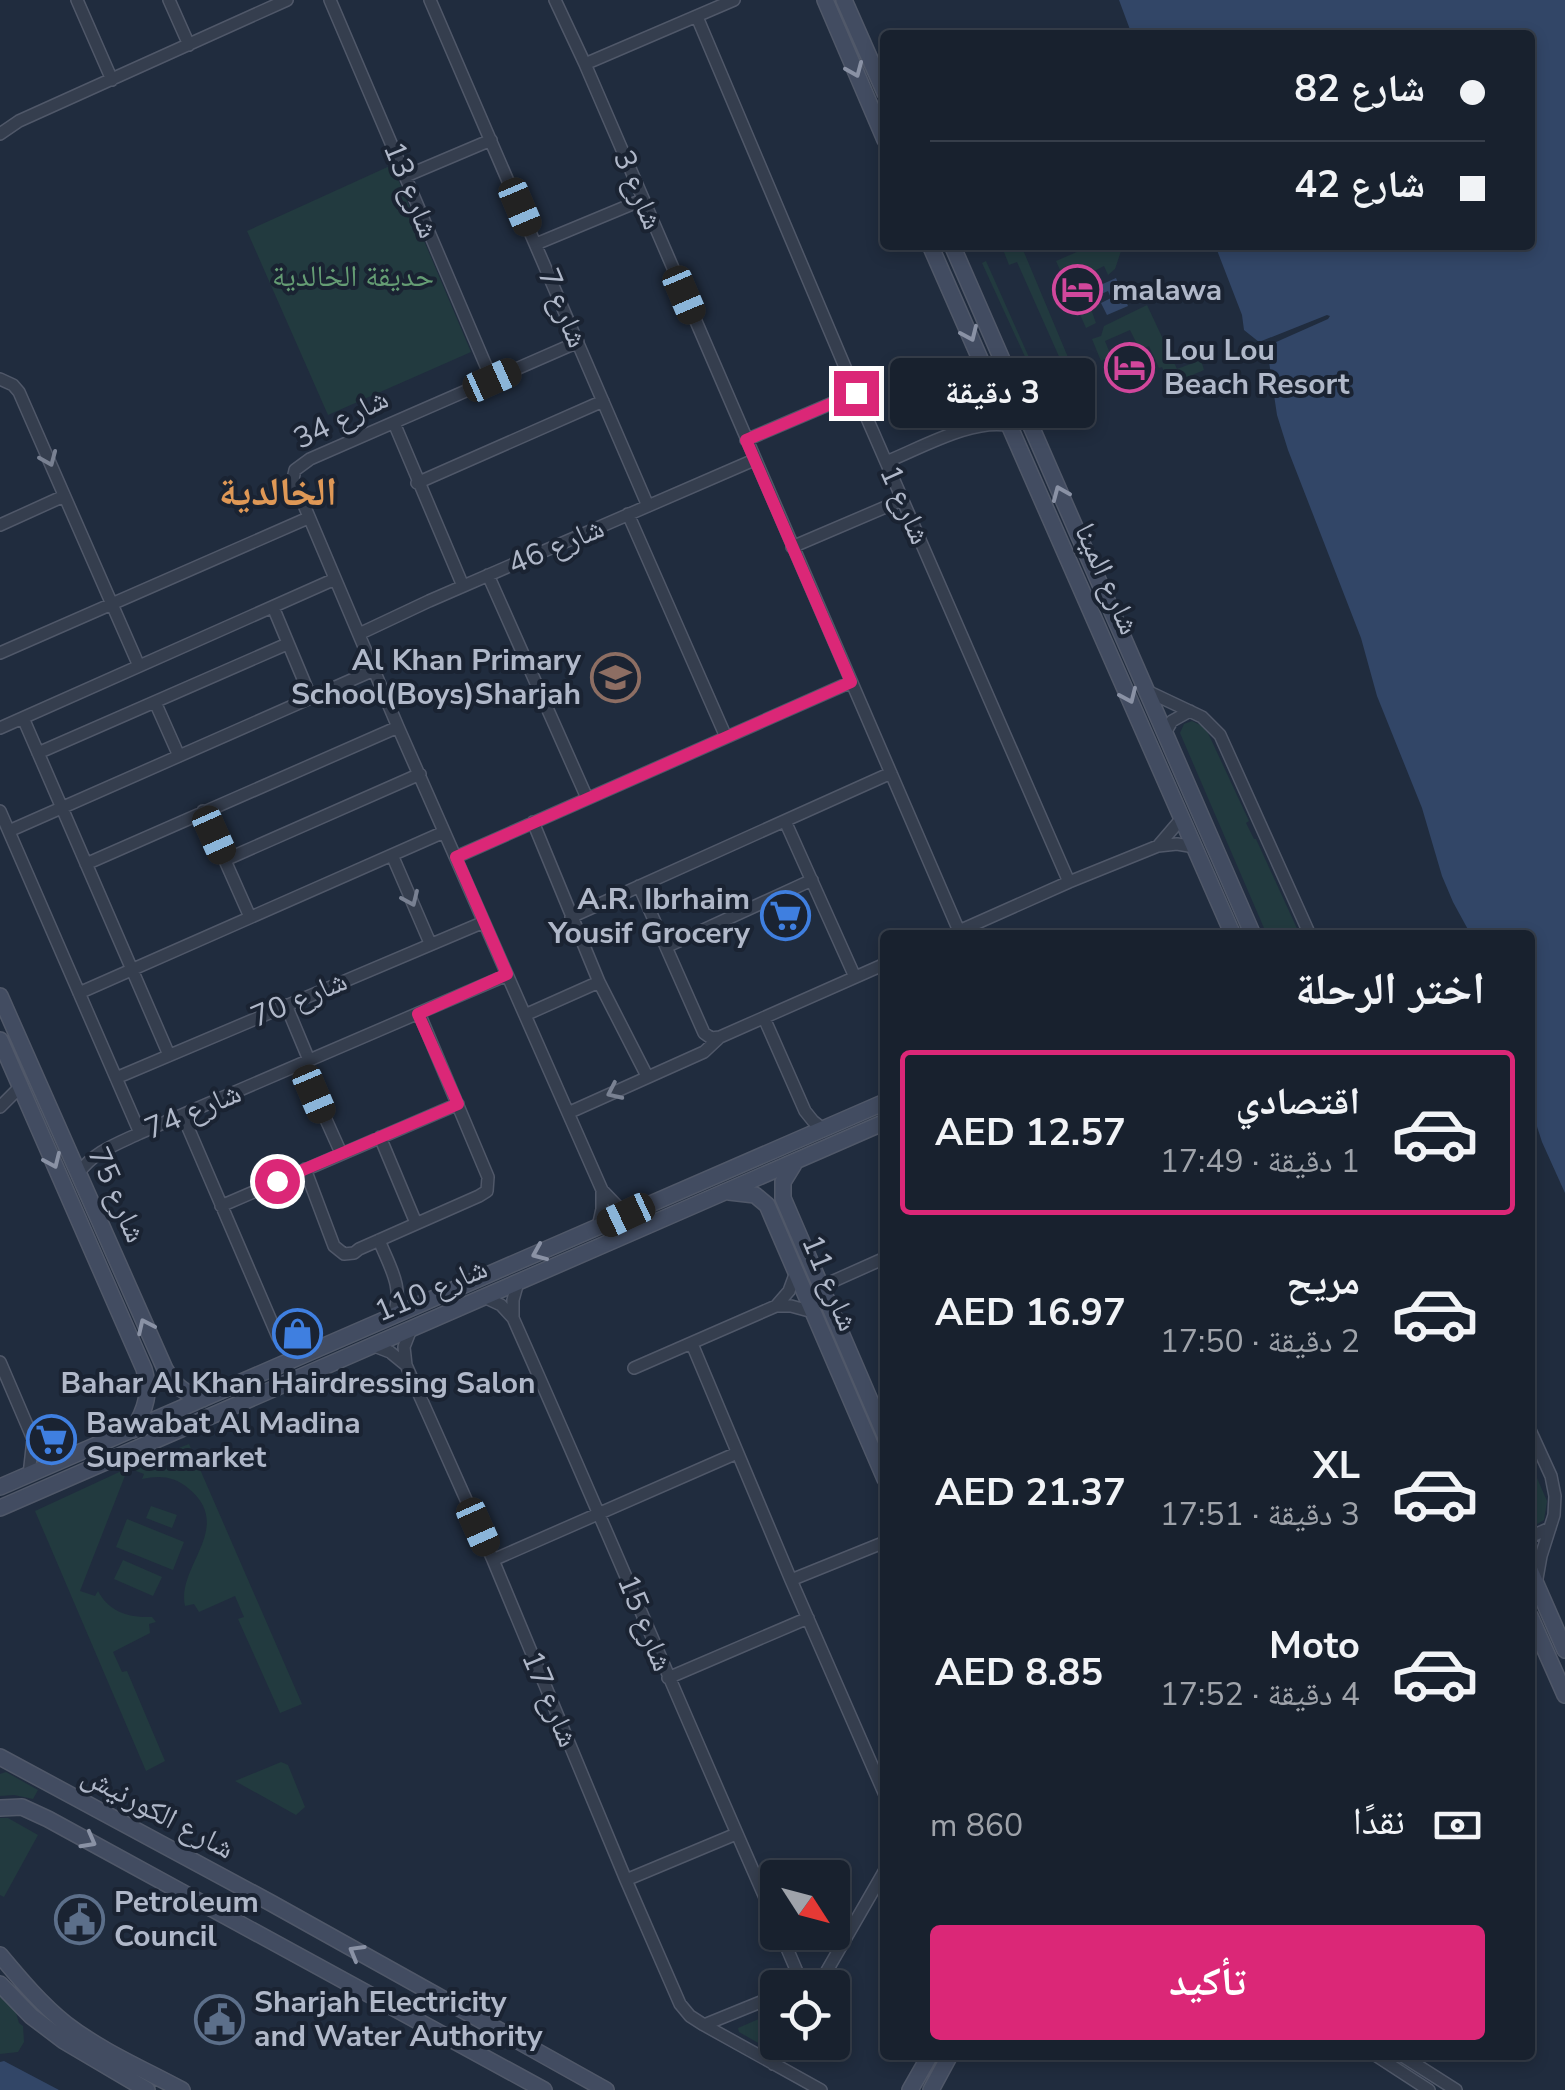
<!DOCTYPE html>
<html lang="ar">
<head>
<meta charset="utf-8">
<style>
	body { margin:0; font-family:"Nunito Sans","Noto Naskh Arabic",sans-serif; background:#252e3a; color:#f1f3f6; direction:rtl; height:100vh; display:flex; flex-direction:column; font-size:38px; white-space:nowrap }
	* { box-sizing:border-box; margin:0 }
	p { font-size:32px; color:#9fa3aa }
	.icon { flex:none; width:55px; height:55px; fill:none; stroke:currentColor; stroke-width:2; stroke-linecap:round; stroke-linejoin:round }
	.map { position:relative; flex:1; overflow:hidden; direction:ltr }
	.details { position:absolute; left:880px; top:930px; width:655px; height:1130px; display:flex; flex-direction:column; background:#18212e; border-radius:10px; box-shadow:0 5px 15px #0003,0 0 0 2px #363e4a; direction:rtl }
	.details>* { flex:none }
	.guide { position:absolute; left:880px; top:30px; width:655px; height:220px; border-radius:10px; box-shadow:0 5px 15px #0003,0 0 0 2px #363e4a; direction:rtl; display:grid; align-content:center; height:220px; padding:0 50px; background:#18212e }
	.needle { width:65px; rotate:126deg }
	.fabs { position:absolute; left:760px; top:1860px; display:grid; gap:20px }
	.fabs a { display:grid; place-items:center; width:90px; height:90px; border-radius:10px; background:#18212e; box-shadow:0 5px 15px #0003,0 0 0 2px #363e4a; font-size:50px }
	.end { position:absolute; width:45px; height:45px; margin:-22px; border:12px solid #db2777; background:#fff; box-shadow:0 0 0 5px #fff }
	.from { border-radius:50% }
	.bubble { position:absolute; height:70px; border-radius:10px; background:#18212e; box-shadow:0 5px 15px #0003,0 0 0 2px #363e4a; font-size:32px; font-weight:700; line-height:70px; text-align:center; direction:rtl }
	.car { position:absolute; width:30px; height:60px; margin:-30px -15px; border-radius:12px; box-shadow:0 0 8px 2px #0007; background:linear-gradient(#222 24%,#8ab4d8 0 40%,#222 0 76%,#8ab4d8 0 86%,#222 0) }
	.guide b { display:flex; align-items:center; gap:35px; height:95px; font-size:38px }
	.guide b+b { border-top:2px solid #363e4a }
	.guide i { width:25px; height:25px; background:#f1f3f6 }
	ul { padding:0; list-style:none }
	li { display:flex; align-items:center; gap:30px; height:165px; margin:0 20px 15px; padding:0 30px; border:5px solid transparent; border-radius:10px }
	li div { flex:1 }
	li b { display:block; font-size:38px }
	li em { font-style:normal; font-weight:700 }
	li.on { border-color:#db2777 }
	li>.icon { width:90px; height:90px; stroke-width:1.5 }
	h2 { padding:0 50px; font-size:45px; line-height:120px }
	.pay { display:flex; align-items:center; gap:25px; height:110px; padding:0 50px; font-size:38px }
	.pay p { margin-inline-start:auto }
	.primary-button { display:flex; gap:20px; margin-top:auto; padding:20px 50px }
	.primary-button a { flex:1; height:115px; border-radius:10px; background:#db2777; color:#fff; font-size:40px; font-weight:700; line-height:115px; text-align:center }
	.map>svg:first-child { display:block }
	.green { fill:#223a3f }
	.water { fill:#324667 }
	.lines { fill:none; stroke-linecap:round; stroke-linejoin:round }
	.street-casing { stroke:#505869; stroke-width:14 }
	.secondary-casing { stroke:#505869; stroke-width:18 }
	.street { stroke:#353e4e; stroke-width:11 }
	.secondary { stroke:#424c61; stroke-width:15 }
	.oneway { stroke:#8a92a5 }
	.oneway2 { stroke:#798192 }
	.route { stroke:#db2777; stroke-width:12 }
	.labels { text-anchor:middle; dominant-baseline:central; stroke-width:8; stroke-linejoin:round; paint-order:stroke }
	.street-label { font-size:30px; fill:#b0b8c9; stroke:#1a2332 }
	.park-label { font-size:30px; fill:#659d74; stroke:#1a2332 }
	.poi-label { font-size:30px; font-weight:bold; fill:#b0b8c9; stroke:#1a2332; text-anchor:start }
	.district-label { font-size:40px; font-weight:bold; fill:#df9856; stroke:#1a2332 }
</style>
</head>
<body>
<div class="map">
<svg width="1565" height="2090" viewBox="0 0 1565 2090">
	<rect width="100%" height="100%" fill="#202c3e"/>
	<path class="green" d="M392,165L471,352L328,415L247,231Z
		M1021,245L1075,374L1051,385L1059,404L1049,409L982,263L986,261L1040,382L1065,370L1017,262L1009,265L1004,252Z
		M1093,245H1123L1115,269L1108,275L1104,266L1090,273L1093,280L1087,284L1097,307L1091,309L1096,323L1086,328L1056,261Z
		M1147,305L1177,369L1201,360L1204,370L1176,382L1174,378L1171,380L1169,375L1166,376L1162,367L1159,368L1149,346L1140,350L1130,330L1105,341L1111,356L1101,361L1092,339L1101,336L1104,326Z
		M1192,721L1202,726L1208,733L1249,821L1246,823L1254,839H1256L1300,935H1267L1180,733L1184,724Z
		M189,1444L302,1704L280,1713L238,1619L244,1617L235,1596L199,1612L194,1604L185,1606C176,1566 236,1527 188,1488C174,1476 159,1475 142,1479L144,1474L128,1468L80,1591L95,1596L98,1591C109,1612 129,1618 152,1617L156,1622L149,1624L150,1633L113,1652L122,1672L127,1671L165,1761L146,1771L35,1511L128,1468Z
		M1530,1462L1547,1501L1544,1520L1530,1528Z
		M151,1506L177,1515L172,1528L146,1518Z
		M127,1519L184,1542L173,1570L116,1547Z
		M123,1560L162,1577L153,1596L114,1579Z
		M281,1762L288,1765L305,1807L296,1815L235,1781Z
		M6,1772L38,1790L33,1799L14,1795L0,1796V1774Z
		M0,1818H8L38,1835L4,1897L0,1895Z
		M0,1994L16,2013L19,2023L23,2026L24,2042L18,2052L0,2054Z
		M777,2011L778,2042L781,2043L777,2048L764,2050L760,2044L739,2032L738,2028Z"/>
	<path class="water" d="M1119,0H1565V1193L1542,1142L1530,1105V935H1471L1453,902L1442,876L1422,808L1377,696L1361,638L1288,450L1277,415L1268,355L1265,347L1328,319L1330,316L1327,315L1259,342L1244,330L1242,315L1215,245H1530V35H1132Z
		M1116,278L1128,306L1107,315L1101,303L1111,298L1108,291L1099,295L1096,287Z
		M4,2061L59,2090H0V2062Z"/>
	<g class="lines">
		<defs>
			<path id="street" d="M77,0L112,80
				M169,0L189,45
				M330,0L492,380
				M430,0L648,506
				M555,0L585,64L959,931
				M697,17L856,393L1069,882
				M585,64L734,0
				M0,134L19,121L287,0
				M406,176L491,140
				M536,244L642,200
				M578,342L310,459L295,470L293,479L398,727L602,1190L626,1215
				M0,379L13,385L19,392L139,666
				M394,423L463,586
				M746,440L856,393
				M886,462C921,448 974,417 1011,426
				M417,483L603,401
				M628,514L726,737
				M0,525L64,496
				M792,547L902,500
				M488,575L587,798
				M273,607L311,698
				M359,634L429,601L754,460
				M0,653L308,518
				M1145,690L1202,717L1220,735L1310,935
				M155,702L179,756
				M23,718L169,1055
				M0,728L335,579
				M1165,733L1172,721L1190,711
				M38,753L287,644
				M0,811L140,1133
				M203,811L250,917
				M785,821L855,977
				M533,822L599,982L647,1076
				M9,831L374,670
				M1158,846L1182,818
				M392,855L430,943
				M456,857L851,682
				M225,860L420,774
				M86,864L398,727
				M639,886L704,1033L711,1038L720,1037
				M571,917L891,773
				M950,935L1069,882L1158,846L1177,844L1195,847
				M666,947L812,880
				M79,993L444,832
				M286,1005L309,1060
				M525,1015L599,982
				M764,1018L805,1111L813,1121L823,1129
				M301,1064L341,1153
				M116,1078L484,922
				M0,1107L20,1087
				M568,1113L704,1052L720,1037L885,964
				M183,1116L278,1337L303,1356
				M380,1137L416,1223
				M305,1169L334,1246L344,1254L354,1253L359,1249L479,1196L487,1191L488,1177L419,1013
				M78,1174C93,1152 117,1144 140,1133L507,975
				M221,1206L458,1104
				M598,1227L602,1209V1190
				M379,1240C389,1266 405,1288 393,1316
				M820,1287L885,1258
				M484,1297L501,1305L513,1318C603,1520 688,1724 778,1927
				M776,1306H791L813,1312
				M513,1318V1300L518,1282
				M411,1329L404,1347L406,1365L493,1560L626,1880L680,2004L690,2016L704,2025L821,2090
				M692,1344L791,1580L885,1795
				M372,1345L390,1352L406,1365
				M0,1362L33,1439L59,1461
				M634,1368L776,1306L789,1291L796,1272
				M1530,1430L1551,1476L1555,1496L1554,1515L1541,1556L1536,1584
				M29,1475L33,1439
				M1530,1537L1550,1528
				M493,1560L737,1453
				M791,1580L885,1542
				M668,1678L808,1618
				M626,1880L736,1834
				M780,1932L804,1988
				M817,1988L885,1870
				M704,2025L778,1995
				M1375,2055L1429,2090
				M1401,2055L1456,2090
				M773,2064L785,2042"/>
			<path id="secondary" d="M825,0L885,140
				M844,0L885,93
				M930,245L1233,935
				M952,245L1253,935
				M0,996L165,1369C174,1385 185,1394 203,1399
				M0,1040L144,1369C151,1392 146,1409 133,1430
				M794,1164L783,1182V1198L885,1435
				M729,1192L755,1195L767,1205L885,1479
				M0,1487L885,1102
				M0,1508L885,1122
				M1530,1570L1565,1650
				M1530,1616L1565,1695
				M0,1757L271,1903L606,2090
				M0,1808L22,1807L48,1819L544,2090
				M0,1955C20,1979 41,2004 66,2024C101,2051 143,2069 182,2090
				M0,1984L31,2016L64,2041L147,2090
				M910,2090L930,2055
				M931,2090L950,2055"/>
		</defs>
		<use href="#street" class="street-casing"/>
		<use href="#secondary" class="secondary-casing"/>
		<use href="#street" class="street"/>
		<use href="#secondary" class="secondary"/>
	</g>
	<defs><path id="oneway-chevron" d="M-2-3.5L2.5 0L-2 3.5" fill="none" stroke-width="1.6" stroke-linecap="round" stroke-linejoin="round" transform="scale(2.5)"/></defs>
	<g class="oneway">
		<use href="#oneway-chevron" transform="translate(855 70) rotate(67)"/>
		<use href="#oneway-chevron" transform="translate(970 334) rotate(66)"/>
		<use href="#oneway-chevron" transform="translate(1060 493) rotate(-113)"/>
		<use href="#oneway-chevron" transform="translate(1129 696) rotate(66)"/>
		<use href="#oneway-chevron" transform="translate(53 1161) rotate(66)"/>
		<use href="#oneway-chevron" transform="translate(539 1253) rotate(157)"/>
		<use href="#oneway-chevron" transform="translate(145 1326) rotate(-115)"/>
		<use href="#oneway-chevron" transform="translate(89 1841) rotate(29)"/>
		<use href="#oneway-chevron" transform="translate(356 1952) rotate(-150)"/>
	</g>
	<g class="oneway2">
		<use href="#oneway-chevron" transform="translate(49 459) rotate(67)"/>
		<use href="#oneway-chevron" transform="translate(411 899) rotate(66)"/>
		<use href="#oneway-chevron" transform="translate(614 1092) rotate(155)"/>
	</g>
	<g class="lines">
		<path class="route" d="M277,1181L458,1104L418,1014L507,974L456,857L851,682L746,440L856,393"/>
	</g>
	<defs>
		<symbol id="hotel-ring" viewBox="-11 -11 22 22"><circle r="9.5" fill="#1a2332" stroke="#d1479c" stroke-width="1.5"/><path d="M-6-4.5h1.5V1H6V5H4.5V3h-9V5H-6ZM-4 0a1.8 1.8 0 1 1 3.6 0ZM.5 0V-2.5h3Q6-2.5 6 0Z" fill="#d1479c"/></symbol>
		<symbol id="school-ring" viewBox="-11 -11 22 22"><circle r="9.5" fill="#1a2332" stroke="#8d6e63" stroke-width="1.5"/><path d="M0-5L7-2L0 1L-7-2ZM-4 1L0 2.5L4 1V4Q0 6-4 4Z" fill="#8d6e63"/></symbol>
		<symbol id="supermarket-ring" viewBox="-11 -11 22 22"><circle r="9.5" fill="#1a2332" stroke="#3f7fe0" stroke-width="1.5"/><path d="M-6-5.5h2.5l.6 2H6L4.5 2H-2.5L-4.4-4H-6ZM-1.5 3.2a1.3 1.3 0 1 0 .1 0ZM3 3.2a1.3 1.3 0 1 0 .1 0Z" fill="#3f7fe0"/></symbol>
		<symbol id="shop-ring" viewBox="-11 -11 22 22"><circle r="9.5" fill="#1a2332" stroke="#3f7fe0" stroke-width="1.5"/><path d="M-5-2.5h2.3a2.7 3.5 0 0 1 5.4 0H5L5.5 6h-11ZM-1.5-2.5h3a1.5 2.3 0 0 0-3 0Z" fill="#3f7fe0"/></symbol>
		<symbol id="civic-ring" viewBox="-11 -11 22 22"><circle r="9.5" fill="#1a2332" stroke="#5c6f8a" stroke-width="1.5"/><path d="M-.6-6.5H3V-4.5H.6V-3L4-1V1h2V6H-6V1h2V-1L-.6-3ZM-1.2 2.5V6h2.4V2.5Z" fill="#5c6f8a"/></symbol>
	</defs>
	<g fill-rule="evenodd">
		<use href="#hotel-ring" x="1050" y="262" width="55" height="55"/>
		<use href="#hotel-ring" x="1102" y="340" width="55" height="55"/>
		<use href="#school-ring" x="588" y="650" width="55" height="55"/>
		<use href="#supermarket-ring" x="758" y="888" width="55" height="55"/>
		<use href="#shop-ring" x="270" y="1306" width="55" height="55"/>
		<use href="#supermarket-ring" x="24" y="1412" width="55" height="55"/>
		<use href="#civic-ring" x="52" y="1892" width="55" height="55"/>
		<use href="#civic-ring" x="192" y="1992" width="55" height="55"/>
	</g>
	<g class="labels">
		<g class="street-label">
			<text transform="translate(411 190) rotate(68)">شارع 13</text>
			<text transform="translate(638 190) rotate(67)">شارع 3</text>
			<text transform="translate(563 308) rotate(67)">شارع 7</text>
			<text transform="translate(341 419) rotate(-26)">شارع 34</text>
			<text transform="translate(905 505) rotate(66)">شارع 1</text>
			<text transform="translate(556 546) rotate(-23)">شارع 46</text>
			<text transform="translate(1107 579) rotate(66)">شارع المينا</text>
			<text transform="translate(299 999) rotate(-23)">شارع 70</text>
			<text transform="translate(193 1111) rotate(-23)">شارع 74</text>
			<text transform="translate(117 1195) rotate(66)">شارع 75</text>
			<text transform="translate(830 1283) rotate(67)">شارع 11</text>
			<text transform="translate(431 1290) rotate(-23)">شارع 110</text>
			<text transform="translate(645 1623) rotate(68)">شارع 15</text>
			<text transform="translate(550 1699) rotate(67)">شارع 17</text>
			<text transform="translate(158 1812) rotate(28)">شارع الكورنيش</text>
		</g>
		<g class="park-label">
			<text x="353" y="276">حديقة الخالدية</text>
		</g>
		<g class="poi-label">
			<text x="1112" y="290">malawa</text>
			<text x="1164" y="350">Lou Lou<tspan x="1164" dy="34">Beach Resort</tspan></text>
			<text x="581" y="660" text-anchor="end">Al Khan Primary<tspan x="581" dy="34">School(Boys)Sharjah</tspan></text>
			<text x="750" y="899" text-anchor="end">A.R. Ibrhaim<tspan x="750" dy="34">Yousif Grocery</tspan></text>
			<text x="298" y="1383" text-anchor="middle">Bahar Al Khan Hairdressing Salon</text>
			<text x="86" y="1423">Bawabat Al Madina<tspan x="86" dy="34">Supermarket</tspan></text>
			<text x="114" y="1902">Petroleum<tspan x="114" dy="34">Council</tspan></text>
			<text x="254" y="2002">Sharjah Electricity<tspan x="254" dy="34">and Water Authority</tspan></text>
		</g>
		<g class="district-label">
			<text x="278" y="492">الخالدية</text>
		</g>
	</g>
</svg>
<div class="fabs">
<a><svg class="needle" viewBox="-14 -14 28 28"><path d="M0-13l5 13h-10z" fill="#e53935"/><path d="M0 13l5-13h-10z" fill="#9fa3aa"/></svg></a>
<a><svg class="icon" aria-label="locate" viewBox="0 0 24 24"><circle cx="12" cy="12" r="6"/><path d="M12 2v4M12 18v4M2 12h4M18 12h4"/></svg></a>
</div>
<i class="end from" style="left:277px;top:1181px"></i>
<i class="end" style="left:856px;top:393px"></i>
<div class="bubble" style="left:890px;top:358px;width:205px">3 دقيقة</div>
<i class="car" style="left:520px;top:207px;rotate:157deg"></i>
<i class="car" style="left:684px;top:295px;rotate:157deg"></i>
<i class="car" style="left:492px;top:380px;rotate:66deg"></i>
<i class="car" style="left:214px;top:835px;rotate:156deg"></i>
<i class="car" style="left:314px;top:1094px;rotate:157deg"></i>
<i class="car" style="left:626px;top:1215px;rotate:245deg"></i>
<i class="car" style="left:478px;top:1527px;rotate:156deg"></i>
<div class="guide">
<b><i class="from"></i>شارع 82</b>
<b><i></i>شارع 42</b>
</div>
<section class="details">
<h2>اختر الرحلة</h2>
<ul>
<li class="on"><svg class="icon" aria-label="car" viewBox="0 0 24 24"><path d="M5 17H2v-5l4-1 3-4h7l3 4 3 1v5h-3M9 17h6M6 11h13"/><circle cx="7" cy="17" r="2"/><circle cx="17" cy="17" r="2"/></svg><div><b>اقتصادي</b><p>1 دقيقة · 17:49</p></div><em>AED 12.57</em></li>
<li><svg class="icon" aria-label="car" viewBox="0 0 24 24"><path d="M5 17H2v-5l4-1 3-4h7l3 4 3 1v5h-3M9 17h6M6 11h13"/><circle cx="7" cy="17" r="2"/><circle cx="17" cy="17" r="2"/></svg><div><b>مريح</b><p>2 دقيقة · 17:50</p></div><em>AED 16.97</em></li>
<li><svg class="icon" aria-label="car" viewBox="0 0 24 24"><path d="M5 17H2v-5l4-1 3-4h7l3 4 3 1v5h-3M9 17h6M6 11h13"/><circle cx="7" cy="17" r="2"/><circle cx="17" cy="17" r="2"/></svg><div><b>XL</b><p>3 دقيقة · 17:51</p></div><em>AED 21.37</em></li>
<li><svg class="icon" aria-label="car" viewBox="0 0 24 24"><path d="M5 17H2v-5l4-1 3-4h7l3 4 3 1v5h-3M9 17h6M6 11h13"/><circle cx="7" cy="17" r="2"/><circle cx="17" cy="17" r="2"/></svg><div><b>Moto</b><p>4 دقيقة · 17:52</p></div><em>AED 8.85</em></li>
</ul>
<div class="pay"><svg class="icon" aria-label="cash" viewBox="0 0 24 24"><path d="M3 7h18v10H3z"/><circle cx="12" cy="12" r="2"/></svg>نقدًا<p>860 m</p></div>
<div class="primary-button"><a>تأكيد</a></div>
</section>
</div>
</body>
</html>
